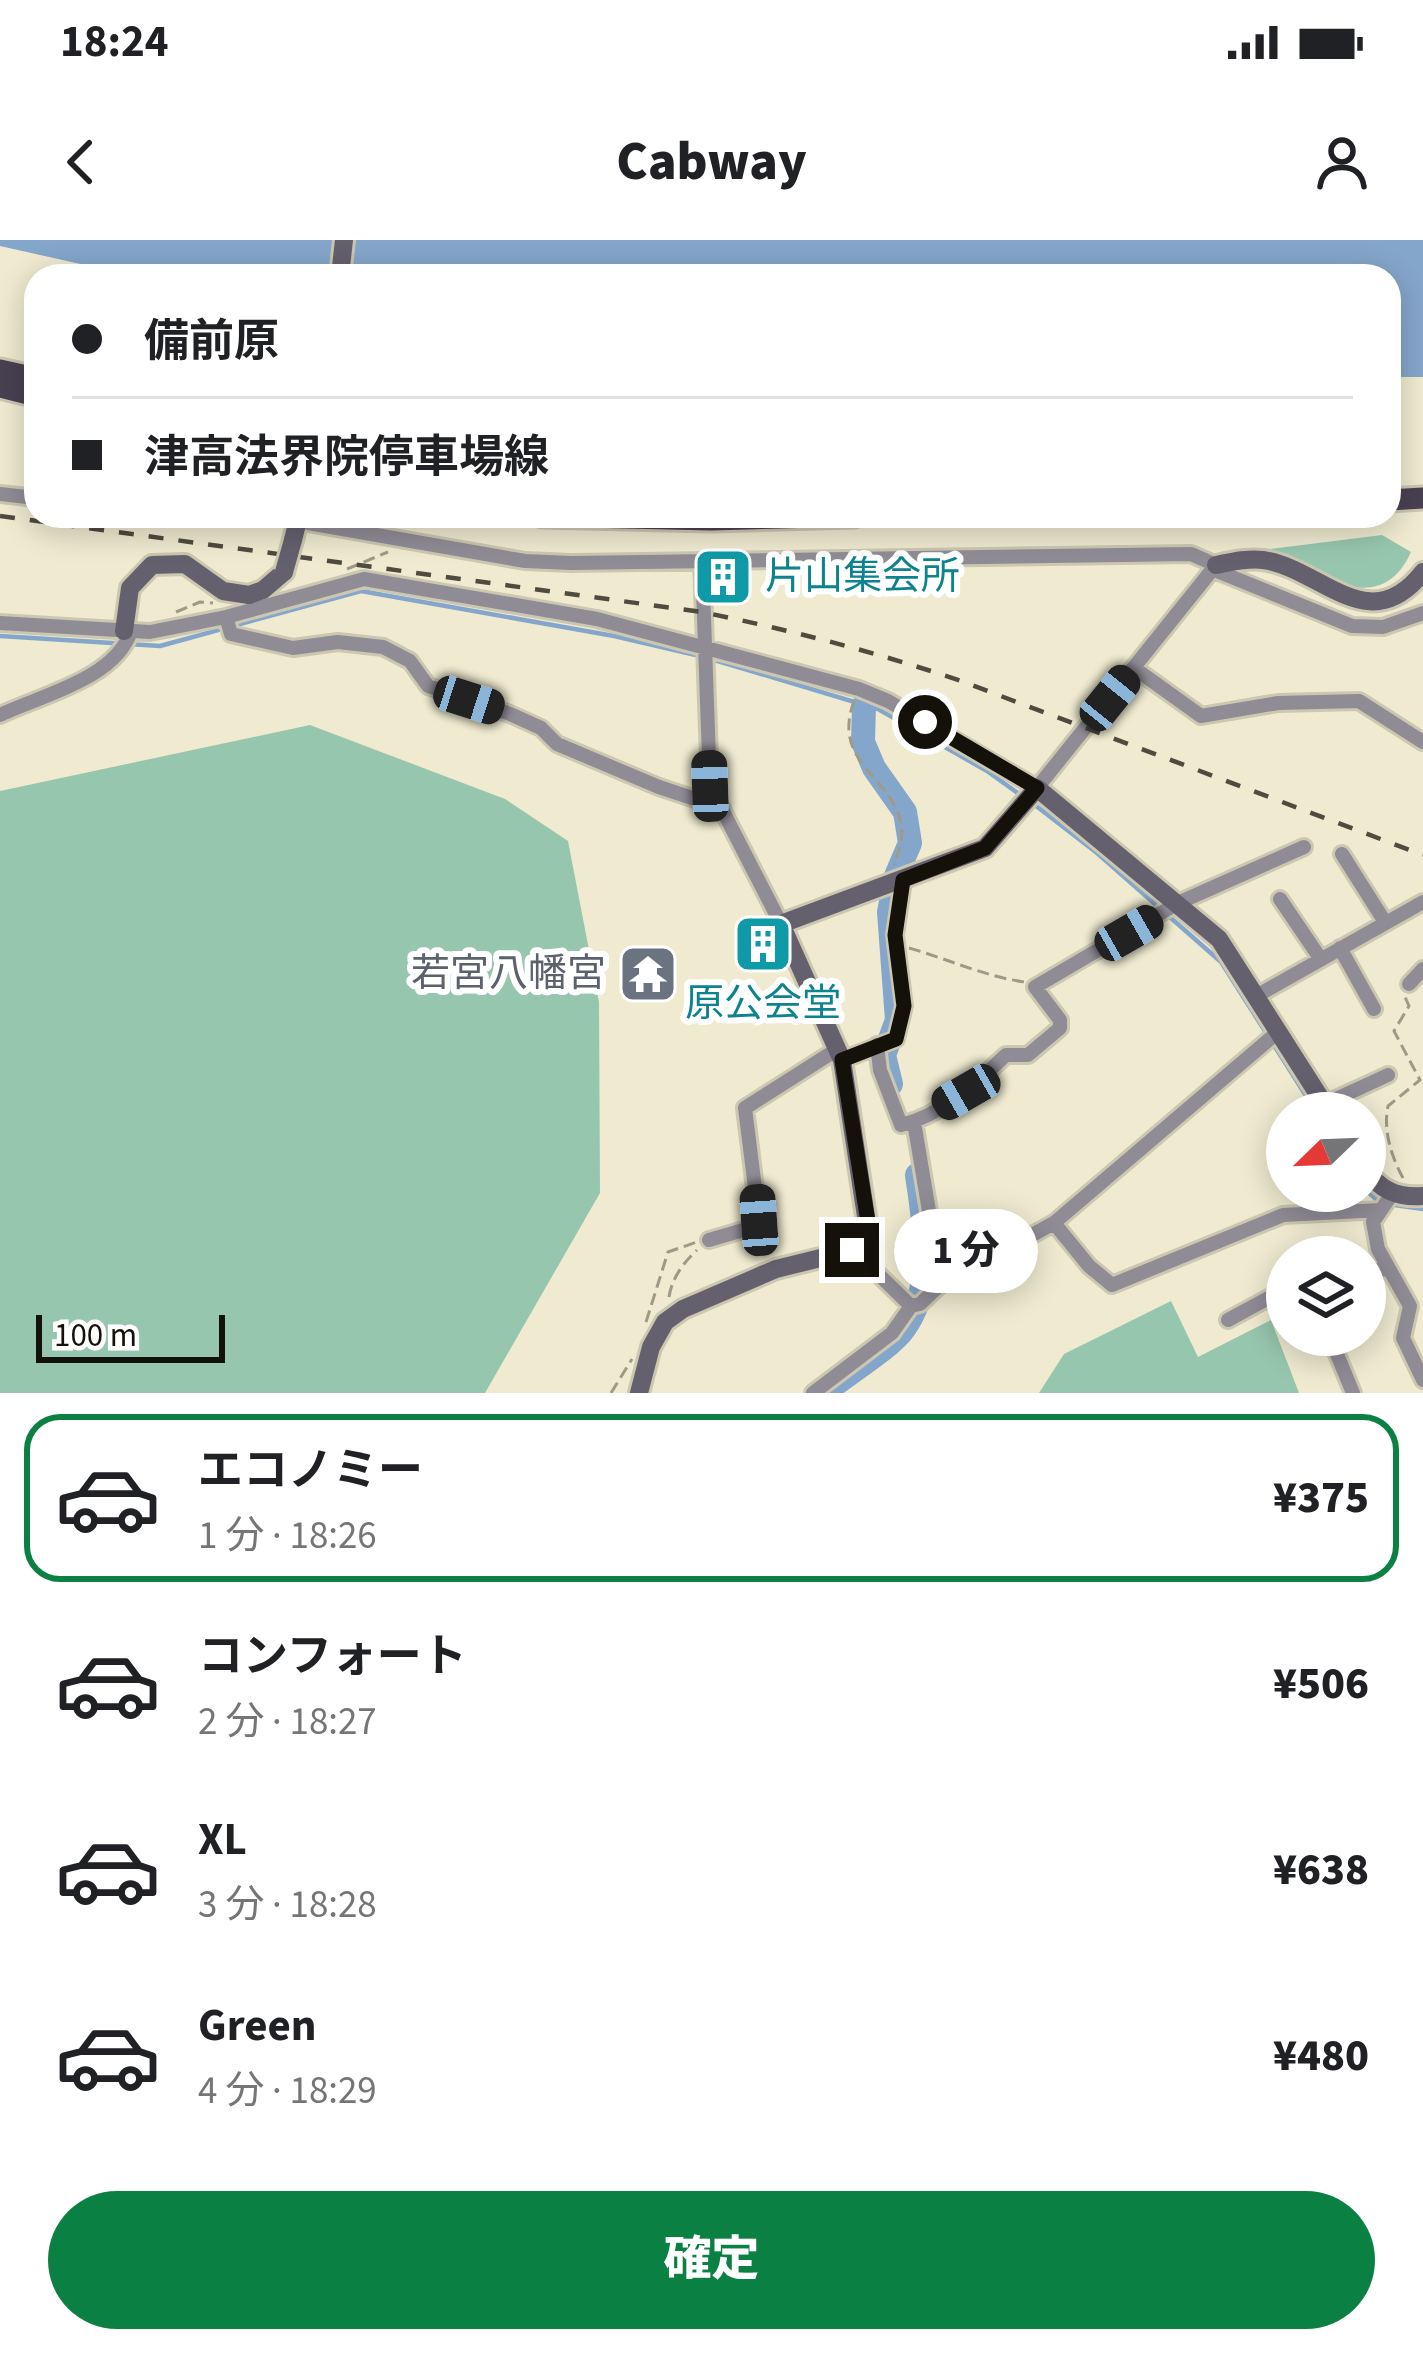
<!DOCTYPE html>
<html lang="ja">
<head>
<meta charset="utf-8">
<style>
	body { margin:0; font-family:"Source Sans 3","Noto Sans JP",sans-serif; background:#f2f2f2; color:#202124; height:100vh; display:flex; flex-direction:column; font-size:45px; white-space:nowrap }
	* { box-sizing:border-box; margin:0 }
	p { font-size:39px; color:#757577 }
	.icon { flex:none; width:66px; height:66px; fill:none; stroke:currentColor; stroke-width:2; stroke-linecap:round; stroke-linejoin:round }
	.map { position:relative; height:1153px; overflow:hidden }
	.drawer { display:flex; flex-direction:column; background:#fff; flex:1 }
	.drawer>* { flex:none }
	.hud { position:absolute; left:24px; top:24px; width:1377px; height:264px; border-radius:36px; box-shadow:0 6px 30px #0003; display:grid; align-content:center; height:264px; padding:0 48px; background:#fff }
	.needle { width:78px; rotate:247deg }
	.fabs { position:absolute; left:1266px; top:852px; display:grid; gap:24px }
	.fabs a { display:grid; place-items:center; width:120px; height:120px; border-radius:50%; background:#fff; box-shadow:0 6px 30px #0003; font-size:60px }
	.scale { position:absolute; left:36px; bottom:30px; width:189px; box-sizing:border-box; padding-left:12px; border:6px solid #131109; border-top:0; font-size:33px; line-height:42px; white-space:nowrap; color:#131109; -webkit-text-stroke:9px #fff; paint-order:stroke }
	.end { position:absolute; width:54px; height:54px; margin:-27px; border:15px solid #131109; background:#fff; box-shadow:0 0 0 6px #fff }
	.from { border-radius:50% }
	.bubble { position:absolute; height:84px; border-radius:42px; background:#fff; box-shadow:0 6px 30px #0003; font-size:39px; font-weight:800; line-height:84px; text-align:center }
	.car { position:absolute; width:36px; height:72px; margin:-36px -18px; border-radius:15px; box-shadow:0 0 9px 3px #0007; background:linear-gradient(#222 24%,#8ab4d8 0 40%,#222 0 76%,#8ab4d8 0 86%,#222 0) }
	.hud b { display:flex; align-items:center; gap:42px; height:114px; font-size:45px }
	.hud b+b { border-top:3px solid #e0e0e0 }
	.hud i { width:30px; height:30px; background:#202124 }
	ul { padding:21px 0 0; list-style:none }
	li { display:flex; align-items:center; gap:36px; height:168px; margin:0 24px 18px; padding:0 24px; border:6px solid transparent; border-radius:36px }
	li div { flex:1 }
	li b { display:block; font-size:45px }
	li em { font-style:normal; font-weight:800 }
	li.on { border-color:#0b8043 }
	li>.icon { width:108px; height:108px; stroke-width:1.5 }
	.primary-button { display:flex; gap:24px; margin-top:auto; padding:24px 48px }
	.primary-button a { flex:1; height:138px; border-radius:72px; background:#0b8043; color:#fff; font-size:48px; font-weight:800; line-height:138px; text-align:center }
	.status { display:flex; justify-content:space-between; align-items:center; height:84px; padding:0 60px; background:#fff; direction:ltr }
	.status svg { height:33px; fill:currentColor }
	header { display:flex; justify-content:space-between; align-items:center; height:156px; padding:0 48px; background:#fff; font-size:54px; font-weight:800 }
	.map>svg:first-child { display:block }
	.green { fill:#97c6ae }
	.water { fill:#85a6cb }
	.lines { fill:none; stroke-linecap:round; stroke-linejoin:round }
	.stream { stroke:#85a6cb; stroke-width:4.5 }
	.river { stroke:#85a6cb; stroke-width:24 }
	.street-casing { stroke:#ccc7b0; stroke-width:20 }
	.secondary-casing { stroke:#ccc7b0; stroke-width:24 }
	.primary-casing { stroke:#ccc7b0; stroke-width:27 }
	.path { stroke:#9e9a87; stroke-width:3; stroke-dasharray:12 6; stroke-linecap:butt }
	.street { stroke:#908c96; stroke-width:14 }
	.secondary { stroke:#65606e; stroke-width:18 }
	.primary { stroke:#484152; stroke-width:21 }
	.rail { stroke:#4e4b3f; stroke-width:4.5; stroke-dasharray:15 15; stroke-linecap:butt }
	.secondary-bridge-casing { stroke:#ccc7b0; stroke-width:24; stroke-linecap:butt }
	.secondary-bridge { stroke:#65606e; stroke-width:18 }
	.route { stroke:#131109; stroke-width:15 }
	.labels { text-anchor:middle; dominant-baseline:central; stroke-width:12; stroke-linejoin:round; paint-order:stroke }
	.culture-label { font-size:39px; fill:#0d838f; stroke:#fff; text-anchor:start }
	.worship-label { font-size:39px; fill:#5b616d; stroke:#fff; text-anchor:end }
</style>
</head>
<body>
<div class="status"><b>18:24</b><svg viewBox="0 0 49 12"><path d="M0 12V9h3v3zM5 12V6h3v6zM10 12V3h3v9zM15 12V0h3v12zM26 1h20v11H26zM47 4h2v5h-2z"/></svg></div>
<header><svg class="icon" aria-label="back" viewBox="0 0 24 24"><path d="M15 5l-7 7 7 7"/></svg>Cabway<svg class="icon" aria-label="person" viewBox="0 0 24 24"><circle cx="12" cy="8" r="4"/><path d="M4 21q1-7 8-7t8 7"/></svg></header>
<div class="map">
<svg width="1423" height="1153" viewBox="0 0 1423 1153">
	<rect width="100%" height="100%" fill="#efead0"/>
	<path class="green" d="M1382,295L1411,312C1380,381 1315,333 1270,309Z
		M310,485L505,559L568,601L599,762L600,953L485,1153H0V551Z
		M1171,1061L1198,1117L1271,1080L1299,1153H1039L1064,1114Z"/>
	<path class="water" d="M0,0H1423V137H1389V36H134L0,6Z"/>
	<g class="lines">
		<path class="stream" d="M0,396L160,406L361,351L614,396L700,416
			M711,419L878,469L987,531L1022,556
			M1031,562L1097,613L1221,722L1317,873
			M1365,949L1380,963L1423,969"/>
		<path class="river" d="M864,465L863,502L874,528L905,572L910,603L896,636L889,672L897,780L884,815L891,844
			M824,1153C844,1136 891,1108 904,1089C936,1044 924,985 917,935"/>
		<defs>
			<path id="street" d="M0,254L36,258
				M279,276L287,278
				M702,321L710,546L781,684
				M1212,329L1352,386L1383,387L1423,373
				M226,377L231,394L293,408L338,402L383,407L410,421L428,446L510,474L541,488L557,504L659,547L722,568
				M0,383L150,392L226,377L364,339L597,379L859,449L888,461L1037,548L1216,325L1191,314L571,323L525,321L308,283
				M1134,428L1201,476L1278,463L1359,461L1423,502
				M0,475C42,455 115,439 131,391
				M1342,614L1385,682
				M1280,659L1320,718
				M1340,708L1374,769
				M1409,744L1423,729
				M1258,755L1423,662
				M877,805L880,830L901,885C942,875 975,844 1006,815H1028L1060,788V780L1035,747L1178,663L1304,607
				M842,820L896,799L904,766L895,695L903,641
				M1325,864L1388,835
				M914,882L931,983L933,1051
				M1392,954L1373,982L1378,1009L1410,1066L1403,1098L1423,1140
				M1054,983L1089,1026L1112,1045L1283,975L1381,970
				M709,1000L750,988L759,980L745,868L836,810
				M861,1007L876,1032L911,1066L920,1064L939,1046L1054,983L1279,791
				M1365,1031L1389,1029
				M1228,1080L1287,1048
				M1329,1095L1353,1153
				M813,1153L892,1093L911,1066"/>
			<path id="secondary" d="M340,36L344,0
				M293,300L299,276
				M1216,325C1231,322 1247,318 1263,320C1321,328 1369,401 1423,332
				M124,391L130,348L152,325L185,324L223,351L249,355L263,350L284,332
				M1365,929C1380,950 1397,958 1423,956
				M639,1153L651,1107L665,1082L683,1069L776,1029L857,1009L869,996L842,820L781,684L985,608L1037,548L1219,699L1330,873"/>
			<path id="primary" d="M0,130L36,138
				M0,147L36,156
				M1389,260L1423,258
				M542,276L711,280L854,276"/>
		</defs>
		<use href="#street" class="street-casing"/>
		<use href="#secondary" class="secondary-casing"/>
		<use href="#primary" class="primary-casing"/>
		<path class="path" d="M347,329L388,312
			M176,372L200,362L213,363
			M854,461C832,521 887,534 900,579C905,595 899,610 894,625
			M909,708C948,719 986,737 1025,742
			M1403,938C1391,916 1383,890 1388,866L1420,840L1394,791L1409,766L1405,757
			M669,1057C672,1038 683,1023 697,1010
			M646,1082L668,1012L697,1002
			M611,1153L632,1119"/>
		<use href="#street" class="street"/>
		<use href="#secondary" class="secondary"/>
		<use href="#primary" class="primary"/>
		<path class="rail" d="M0,276L702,372C790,390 876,412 961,441L1423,615"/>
		<defs>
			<path id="secondary-bridge" d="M284,332L293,300"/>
		</defs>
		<use href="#secondary-bridge" class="secondary-bridge-casing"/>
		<use href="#secondary-bridge" class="secondary-bridge"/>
	</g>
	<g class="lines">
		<path class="route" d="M852,1010L866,1002L869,988L842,820L896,799L904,766L895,695L903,640L985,608L1037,548L925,482"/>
	</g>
	<defs>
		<symbol id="building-square" viewBox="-11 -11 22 22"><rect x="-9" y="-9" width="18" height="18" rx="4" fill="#0f9aa8" stroke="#fff"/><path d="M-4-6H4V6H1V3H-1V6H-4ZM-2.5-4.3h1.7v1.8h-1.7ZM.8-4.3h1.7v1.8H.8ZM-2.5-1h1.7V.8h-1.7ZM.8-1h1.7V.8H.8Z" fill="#fff"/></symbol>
		<symbol id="temple-square" viewBox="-11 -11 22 22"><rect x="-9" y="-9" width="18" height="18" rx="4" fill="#6b7280" stroke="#fff"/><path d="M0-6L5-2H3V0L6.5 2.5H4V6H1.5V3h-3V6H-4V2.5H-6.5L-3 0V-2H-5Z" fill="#fff"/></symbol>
	</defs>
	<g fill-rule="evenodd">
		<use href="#building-square" x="690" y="304" width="66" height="66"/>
		<use href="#building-square" x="730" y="671" width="66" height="66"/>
		<use href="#temple-square" x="615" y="701" width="66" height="66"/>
	</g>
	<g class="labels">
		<g class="culture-label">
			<text x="765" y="337">片山集会所</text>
			<text x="763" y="764" text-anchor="middle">原公会堂</text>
		</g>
		<g class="worship-label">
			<text x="606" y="734">若宮八幡宮</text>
		</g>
	</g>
</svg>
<div class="fabs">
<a><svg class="needle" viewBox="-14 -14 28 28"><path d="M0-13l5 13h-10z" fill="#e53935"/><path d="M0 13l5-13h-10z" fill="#757577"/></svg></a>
<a><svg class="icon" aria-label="layers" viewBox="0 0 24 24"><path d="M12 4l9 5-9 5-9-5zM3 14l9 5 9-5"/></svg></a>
</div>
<div class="scale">100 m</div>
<i class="end from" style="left:925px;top:482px"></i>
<i class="end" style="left:852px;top:1010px"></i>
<div class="bubble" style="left:894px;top:969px;width:144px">1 分</div>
<i class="car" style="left:1110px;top:458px;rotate:39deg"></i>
<i class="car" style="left:469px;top:460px;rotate:108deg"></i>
<i class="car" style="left:710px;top:546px;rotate:358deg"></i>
<i class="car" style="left:1129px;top:693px;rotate:60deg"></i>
<i class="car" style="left:966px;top:852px;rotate:240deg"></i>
<i class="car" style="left:759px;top:980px;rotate:356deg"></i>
<div class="hud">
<b><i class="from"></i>備前原</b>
<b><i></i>津高法界院停車場線</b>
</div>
</div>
<section class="drawer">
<ul>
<li class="on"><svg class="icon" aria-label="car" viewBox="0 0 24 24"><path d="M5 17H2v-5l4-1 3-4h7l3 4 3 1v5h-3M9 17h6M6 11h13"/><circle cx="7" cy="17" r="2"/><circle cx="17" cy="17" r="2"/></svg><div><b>エコノミー</b><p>1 分 · 18:26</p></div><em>¥375</em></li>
<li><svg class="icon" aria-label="car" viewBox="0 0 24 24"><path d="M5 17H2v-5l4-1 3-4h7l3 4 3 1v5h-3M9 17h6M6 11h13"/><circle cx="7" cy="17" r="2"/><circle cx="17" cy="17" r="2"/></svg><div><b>コンフォート</b><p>2 分 · 18:27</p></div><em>¥506</em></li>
<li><svg class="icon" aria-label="car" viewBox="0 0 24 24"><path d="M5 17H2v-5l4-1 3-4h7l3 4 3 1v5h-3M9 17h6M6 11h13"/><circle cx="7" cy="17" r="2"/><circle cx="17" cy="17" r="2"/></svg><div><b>XL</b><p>3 分 · 18:28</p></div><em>¥638</em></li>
<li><svg class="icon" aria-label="car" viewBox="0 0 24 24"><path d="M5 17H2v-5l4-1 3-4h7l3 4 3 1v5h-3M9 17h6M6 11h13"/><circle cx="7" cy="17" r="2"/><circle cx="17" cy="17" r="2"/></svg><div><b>Green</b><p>4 分 · 18:29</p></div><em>¥480</em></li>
</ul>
<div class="primary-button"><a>確定</a></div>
</section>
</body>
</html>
